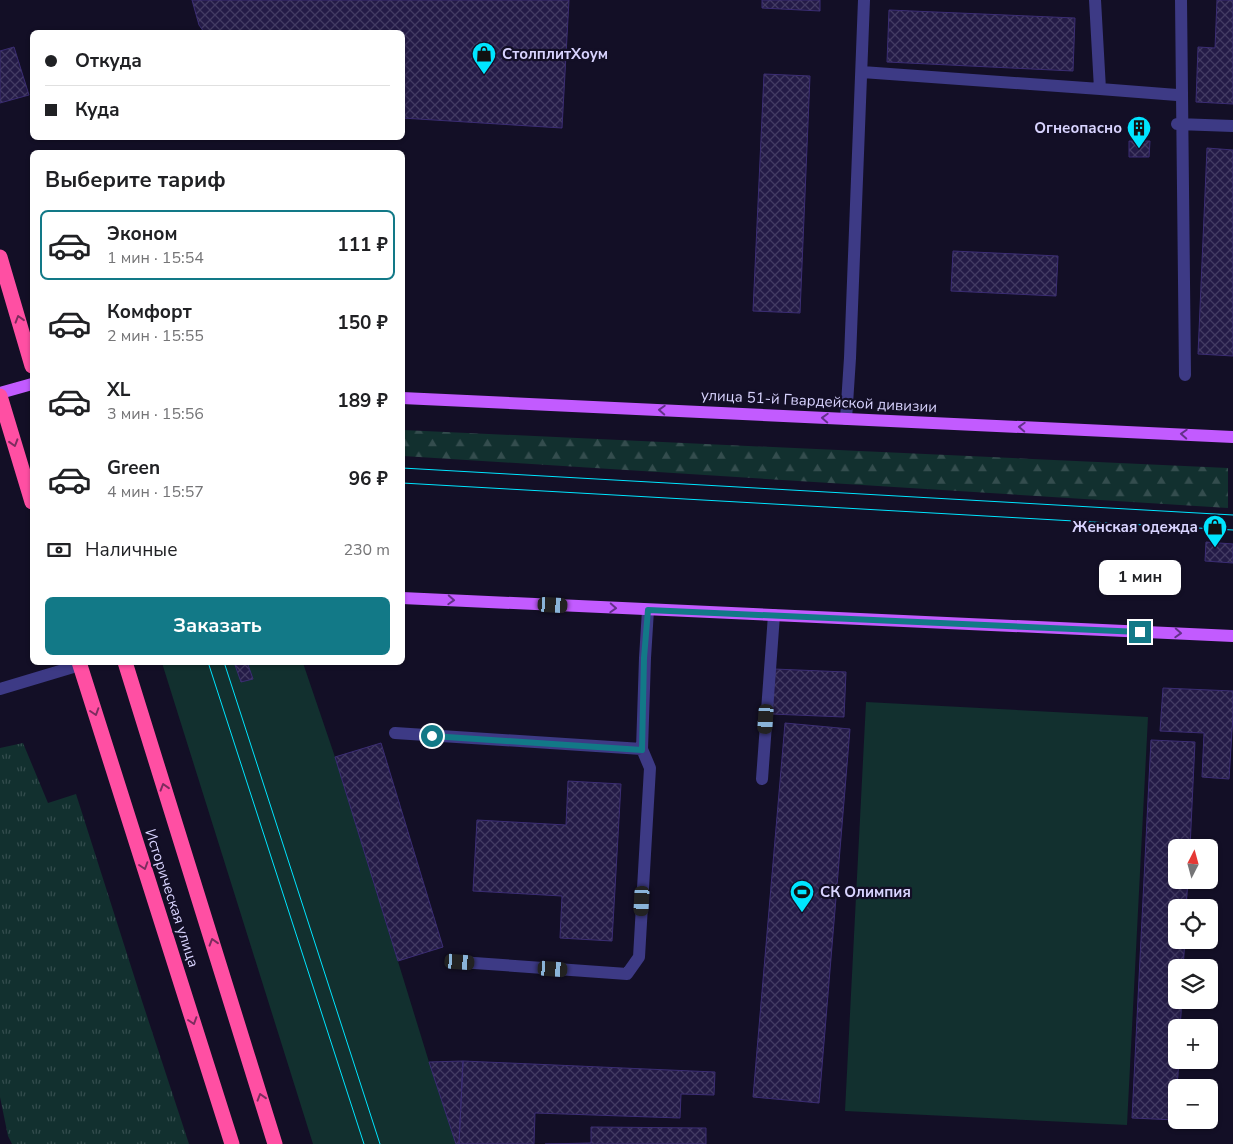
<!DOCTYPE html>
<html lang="ru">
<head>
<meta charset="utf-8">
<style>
	body { margin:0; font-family:"Nunito Sans",sans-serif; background:#f2f2f2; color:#202124; height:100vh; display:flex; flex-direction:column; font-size:19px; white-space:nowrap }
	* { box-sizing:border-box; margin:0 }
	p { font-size:16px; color:#757577 }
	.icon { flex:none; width:28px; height:28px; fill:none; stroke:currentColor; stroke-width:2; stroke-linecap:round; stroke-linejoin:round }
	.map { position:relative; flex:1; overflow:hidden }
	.panel { position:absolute; left:30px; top:150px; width:375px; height:515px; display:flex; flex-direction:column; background:#fff; border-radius:8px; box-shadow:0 1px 4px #0004 }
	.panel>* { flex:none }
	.hud { position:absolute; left:30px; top:30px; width:375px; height:110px; border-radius:8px; box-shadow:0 1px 4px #0004; display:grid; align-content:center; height:110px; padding:0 15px; background:#fff }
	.needle { width:32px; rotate:6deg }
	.buttons { position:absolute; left:1168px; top:839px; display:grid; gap:10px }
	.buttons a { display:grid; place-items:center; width:50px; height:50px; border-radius:8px; background:#fff; box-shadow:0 1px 4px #0004; font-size:25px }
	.end { position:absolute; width:22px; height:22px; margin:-11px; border:6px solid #127987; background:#fff; box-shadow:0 0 0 2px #fff }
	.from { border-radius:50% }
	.bubble { position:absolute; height:35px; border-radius:8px; background:#fff; box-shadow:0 1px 4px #0004; font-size:16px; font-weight:700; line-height:35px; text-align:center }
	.car { position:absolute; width:15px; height:30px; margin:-15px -8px; border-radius:6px; box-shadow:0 0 4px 1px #0007; background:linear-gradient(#222 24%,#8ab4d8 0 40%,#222 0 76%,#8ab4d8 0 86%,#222 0) }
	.hud b { display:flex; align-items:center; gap:18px; height:48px; font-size:19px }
	.hud b+b { border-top:1px solid #e0e0e0 }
	.hud i { width:12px; height:12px; background:#202124 }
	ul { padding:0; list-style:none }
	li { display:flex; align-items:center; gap:15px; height:70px; margin:0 10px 8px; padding:0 5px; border:2px solid transparent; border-radius:8px }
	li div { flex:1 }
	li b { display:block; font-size:19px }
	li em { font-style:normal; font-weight:700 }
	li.active { border-color:#127987 }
	li>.icon { width:45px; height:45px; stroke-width:1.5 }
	h2 { padding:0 15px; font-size:22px; line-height:60px }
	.pay { display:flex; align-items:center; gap:12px; height:55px; padding:0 15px; font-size:19px }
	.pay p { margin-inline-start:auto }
	.action { display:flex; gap:10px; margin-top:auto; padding:10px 15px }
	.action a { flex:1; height:58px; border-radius:8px; background:#127987; color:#fff; font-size:20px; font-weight:700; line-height:58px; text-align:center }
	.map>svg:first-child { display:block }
	.grass { fill:url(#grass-tufts) }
	.forest { fill:url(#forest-firs) }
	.park { fill:#12302f }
	.building { fill:url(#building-cross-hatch); stroke:#3b2d73 }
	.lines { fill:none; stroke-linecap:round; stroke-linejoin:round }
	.minor { stroke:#3d3a85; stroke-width:12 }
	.major { stroke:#c25bff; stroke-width:12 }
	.highway { stroke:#ff4fa3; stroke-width:15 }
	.tram { stroke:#00e5ff; stroke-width:1 }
	.oneway { stroke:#7d2c5e }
	.oneway2 { stroke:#623188 }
	.route { stroke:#127987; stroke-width:6 }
	.labels { text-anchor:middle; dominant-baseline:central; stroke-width:4.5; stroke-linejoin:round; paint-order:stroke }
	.poi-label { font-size:15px; font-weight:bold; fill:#d9d4ff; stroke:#130f26; text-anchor:start }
	.street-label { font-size:15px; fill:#d9d4ff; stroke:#130f26 }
</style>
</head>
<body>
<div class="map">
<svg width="1233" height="1144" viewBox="0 0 1233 1144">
	<defs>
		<pattern id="grass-tufts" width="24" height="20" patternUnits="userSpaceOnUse" patternTransform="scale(1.25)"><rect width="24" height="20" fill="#12302f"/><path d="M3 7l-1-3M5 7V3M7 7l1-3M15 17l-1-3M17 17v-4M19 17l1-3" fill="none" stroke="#344d4e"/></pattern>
		<pattern id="forest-firs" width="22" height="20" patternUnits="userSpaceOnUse" patternTransform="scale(1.25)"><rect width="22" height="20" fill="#12302f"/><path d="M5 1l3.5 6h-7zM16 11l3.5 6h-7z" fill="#344d4e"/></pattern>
		<pattern id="building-cross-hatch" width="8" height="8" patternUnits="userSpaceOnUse" patternTransform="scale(1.25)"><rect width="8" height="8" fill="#241b47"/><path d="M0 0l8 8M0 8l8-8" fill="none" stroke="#433b63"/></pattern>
	</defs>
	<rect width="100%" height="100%" fill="#130f26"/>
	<path class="grass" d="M23,743L48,803L76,794L142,1001L189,1144H12L8,1136L0,1097V748Z"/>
	<path class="forest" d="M403,430L1228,468V508L403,456Z"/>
	<path class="park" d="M162,663H303L335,757L429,1062L456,1144H313Z
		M866,702L1148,717L1127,1125L845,1111Z"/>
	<path class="building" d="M192,0H569L562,128L402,118V32H204L199,25Z
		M762,0H820V11L762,8Z
		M1217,0H1233V104L1196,102L1198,47L1215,48Z
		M889,10L1075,18L1073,71L887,62Z
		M14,47L29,95L0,103V51Z
		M764,74L810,76L800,313L753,311Z
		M1129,141H1150L1149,157H1129Z
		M1207,148L1233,150V356L1198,354Z
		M953,251L1058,256L1056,296L951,291Z
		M1206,542L1233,544V563L1205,561Z
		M234,662H247L253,679L241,682Z
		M774,669L846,672L844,717L771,714Z
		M1163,688L1233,691V715L1229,779L1202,777L1204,733L1160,731Z
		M785,723L850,729L819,1103L753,1097Z
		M1151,740L1195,742L1190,848H1176V880H1188L1186,908H1176V940H1185L1183,968H1176V1000H1182L1180,1028H1176V1060H1179L1177,1088H1176V1120L1132,1118Z
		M381,743L443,947L398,961L335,757Z
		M568,781L621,784L612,941L560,938L562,896L473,891L477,820L566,825Z
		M463,1061L459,1144H456L429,1062Z
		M463,1061L715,1072L714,1095L681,1094L680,1118L535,1113L534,1144H459Z
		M591,1127L706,1128V1144H545L591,1143Z"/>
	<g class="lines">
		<path class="minor" d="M1095,0L1100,89L1177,95
			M1181,0L1185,375
			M862,72L1100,89
			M1177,124L1233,126
			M846,419L850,358L864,0
			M0,689L80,665
			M395,733L642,749L645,658L648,610
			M762,779L774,615
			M460,962L627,974L639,957L650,768L642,749"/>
		<path class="major" d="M0,393L32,384
			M402,398L1233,437
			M402,598L1233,636"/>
		<path class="highway" d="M0,257L32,366
			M0,396L32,502
			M79,662L232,1144
			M125,662L275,1144"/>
		<path class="tram" d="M402,468L1233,515
			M402,483L1233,530
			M208,662L364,1144
			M224,662L380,1144"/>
	</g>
	<defs><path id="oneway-chevron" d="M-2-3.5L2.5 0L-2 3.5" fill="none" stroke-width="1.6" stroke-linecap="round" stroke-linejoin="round" transform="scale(1.25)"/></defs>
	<g class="oneway">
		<use href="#oneway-chevron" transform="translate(19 319) rotate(-107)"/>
		<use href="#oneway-chevron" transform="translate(14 443) rotate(73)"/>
		<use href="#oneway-chevron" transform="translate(95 712) rotate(72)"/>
		<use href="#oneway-chevron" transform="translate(164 787) rotate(-107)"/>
		<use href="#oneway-chevron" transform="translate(144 866) rotate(72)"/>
		<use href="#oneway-chevron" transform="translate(213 942) rotate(-107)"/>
		<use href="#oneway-chevron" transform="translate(193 1021) rotate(72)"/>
		<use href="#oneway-chevron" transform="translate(261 1097) rotate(-107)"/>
	</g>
	<g class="oneway2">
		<use href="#oneway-chevron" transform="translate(662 410) rotate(-177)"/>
		<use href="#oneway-chevron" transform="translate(825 418) rotate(-177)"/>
		<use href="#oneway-chevron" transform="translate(1022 427) rotate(-177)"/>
		<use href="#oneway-chevron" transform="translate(1184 434) rotate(-177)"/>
		<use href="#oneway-chevron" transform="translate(451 600) rotate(3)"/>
		<use href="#oneway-chevron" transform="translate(613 608) rotate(3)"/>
		<use href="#oneway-chevron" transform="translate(1178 633) rotate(3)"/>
	</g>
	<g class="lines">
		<path class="route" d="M432,736L642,750L644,658L648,610L1140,632"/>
	</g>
	<defs>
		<symbol id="shop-pin" viewBox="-11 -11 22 30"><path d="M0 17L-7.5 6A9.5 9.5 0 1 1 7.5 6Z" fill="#00e5ff" stroke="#130f26"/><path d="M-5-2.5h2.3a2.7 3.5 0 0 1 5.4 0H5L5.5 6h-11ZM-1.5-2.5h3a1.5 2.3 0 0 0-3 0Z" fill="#111"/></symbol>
		<symbol id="building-pin" viewBox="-11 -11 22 30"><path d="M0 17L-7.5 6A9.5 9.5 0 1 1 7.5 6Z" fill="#00e5ff" stroke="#130f26"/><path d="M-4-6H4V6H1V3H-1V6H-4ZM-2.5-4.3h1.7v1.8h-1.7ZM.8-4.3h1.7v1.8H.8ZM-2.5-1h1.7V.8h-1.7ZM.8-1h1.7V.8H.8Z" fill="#111"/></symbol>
		<symbol id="stadium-pin" viewBox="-11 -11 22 30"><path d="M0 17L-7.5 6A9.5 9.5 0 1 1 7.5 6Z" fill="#00e5ff" stroke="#130f26"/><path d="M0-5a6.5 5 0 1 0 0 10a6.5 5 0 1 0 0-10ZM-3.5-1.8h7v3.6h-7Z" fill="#111"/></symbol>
	</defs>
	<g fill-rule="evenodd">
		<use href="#shop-pin" x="470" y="40" width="28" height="38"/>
		<use href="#building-pin" x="1125" y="114" width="28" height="38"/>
		<use href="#shop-pin" x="1201" y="513" width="28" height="38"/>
		<use href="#stadium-pin" x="788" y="878" width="28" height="38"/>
	</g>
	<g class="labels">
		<g class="poi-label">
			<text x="502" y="54">СтолплитХоум</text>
			<text x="1122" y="128" text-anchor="end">Огнеопасно</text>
			<text x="1198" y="527" text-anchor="end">Женская одежда</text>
			<text x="820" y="892">СК Олимпия</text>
		</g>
		<g class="street-label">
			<text transform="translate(819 401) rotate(3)">улица 51-й Гвардейской дивизии</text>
			<text transform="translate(172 898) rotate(72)">Историческая улица</text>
		</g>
	</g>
</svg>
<div class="buttons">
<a><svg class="needle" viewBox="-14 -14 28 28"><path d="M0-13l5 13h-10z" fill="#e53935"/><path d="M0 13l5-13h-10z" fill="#757577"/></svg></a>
<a><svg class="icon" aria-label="locate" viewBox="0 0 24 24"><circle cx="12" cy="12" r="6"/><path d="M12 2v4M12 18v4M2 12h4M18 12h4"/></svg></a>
<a><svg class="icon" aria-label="layers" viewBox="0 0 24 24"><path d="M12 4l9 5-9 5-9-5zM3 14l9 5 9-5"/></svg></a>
<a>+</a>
<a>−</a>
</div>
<i class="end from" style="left:432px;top:736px"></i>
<i class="end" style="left:1140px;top:632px"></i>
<div class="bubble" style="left:1099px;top:560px;width:82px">1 мин</div>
<i class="car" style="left:553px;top:605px;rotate:93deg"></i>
<i class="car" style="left:766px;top:719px;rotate:184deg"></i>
<i class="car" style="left:642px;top:901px;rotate:183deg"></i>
<i class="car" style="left:460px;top:962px;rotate:94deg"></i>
<i class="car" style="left:553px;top:969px;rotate:94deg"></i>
<div class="hud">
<b><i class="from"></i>Откуда</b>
<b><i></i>Куда</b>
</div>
<section class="panel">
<h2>Выберите тариф</h2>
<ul>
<li class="active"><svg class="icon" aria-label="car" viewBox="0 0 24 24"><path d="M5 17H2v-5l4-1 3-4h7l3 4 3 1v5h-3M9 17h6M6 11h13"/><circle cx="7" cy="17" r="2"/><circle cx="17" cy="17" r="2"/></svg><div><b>Эконом</b><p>1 мин · 15:54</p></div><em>111 ₽</em></li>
<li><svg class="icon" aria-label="car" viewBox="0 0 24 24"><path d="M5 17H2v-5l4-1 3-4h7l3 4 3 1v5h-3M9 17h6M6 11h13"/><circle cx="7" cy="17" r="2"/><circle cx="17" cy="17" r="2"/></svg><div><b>Комфорт</b><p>2 мин · 15:55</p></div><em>150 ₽</em></li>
<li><svg class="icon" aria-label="car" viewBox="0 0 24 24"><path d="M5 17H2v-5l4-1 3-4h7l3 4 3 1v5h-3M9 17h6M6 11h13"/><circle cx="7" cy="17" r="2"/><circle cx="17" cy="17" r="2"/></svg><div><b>XL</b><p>3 мин · 15:56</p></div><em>189 ₽</em></li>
<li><svg class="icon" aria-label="car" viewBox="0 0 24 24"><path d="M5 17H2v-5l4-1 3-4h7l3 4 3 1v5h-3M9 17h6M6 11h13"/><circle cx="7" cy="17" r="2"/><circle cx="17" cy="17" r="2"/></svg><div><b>Green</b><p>4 мин · 15:57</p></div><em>96 ₽</em></li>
</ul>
<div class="pay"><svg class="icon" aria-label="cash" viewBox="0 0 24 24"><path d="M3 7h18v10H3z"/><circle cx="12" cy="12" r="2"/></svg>Наличные<p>230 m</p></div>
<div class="action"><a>Заказать</a></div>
</section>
</div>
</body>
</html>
